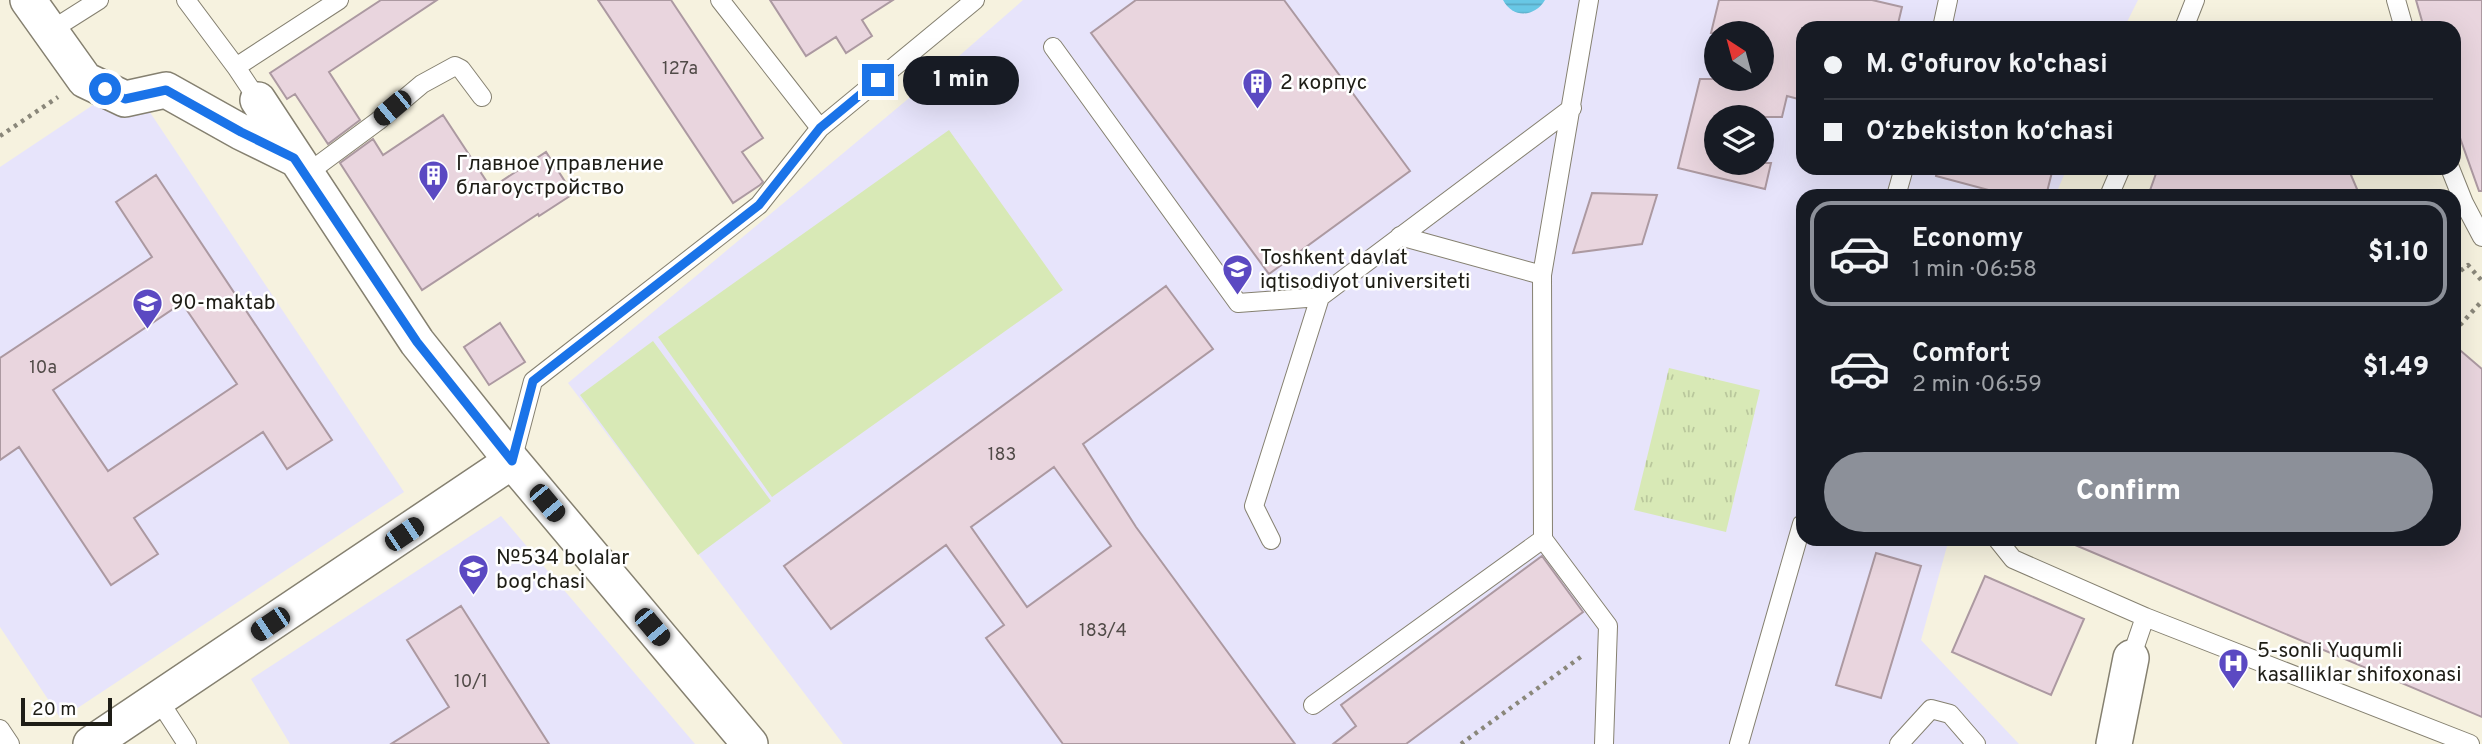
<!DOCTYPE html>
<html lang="en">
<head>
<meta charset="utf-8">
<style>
	body { margin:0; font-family:Overpass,sans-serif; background:#242831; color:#f1f3f6; height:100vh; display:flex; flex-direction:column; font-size:26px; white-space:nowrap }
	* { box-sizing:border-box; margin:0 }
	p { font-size:23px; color:#9ea1a6 }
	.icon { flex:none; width:38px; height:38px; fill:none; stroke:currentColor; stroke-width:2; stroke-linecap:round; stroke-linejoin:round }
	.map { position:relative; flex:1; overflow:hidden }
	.panel { position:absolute; left:1796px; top:189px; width:665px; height:357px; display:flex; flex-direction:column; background:#171b24; border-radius:21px; box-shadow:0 7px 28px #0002 }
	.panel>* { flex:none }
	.guide { position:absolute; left:1796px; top:21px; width:665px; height:154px; border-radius:21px; box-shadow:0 7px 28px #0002; display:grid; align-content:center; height:154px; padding:0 28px; background:#171b24 }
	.needle { width:46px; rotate:324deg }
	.tools { position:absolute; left:1704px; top:21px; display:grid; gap:14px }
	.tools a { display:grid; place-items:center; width:70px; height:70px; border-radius:50%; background:#171b24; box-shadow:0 7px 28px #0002; font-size:35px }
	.scale { position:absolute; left:21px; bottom:18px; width:91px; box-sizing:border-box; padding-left:7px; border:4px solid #1e1d16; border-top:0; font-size:19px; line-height:24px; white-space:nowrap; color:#1e1d16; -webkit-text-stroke:5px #fff; paint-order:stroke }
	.end { position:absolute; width:32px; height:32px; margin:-16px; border:9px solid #1a73e8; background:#fff; box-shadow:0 0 0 4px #fff }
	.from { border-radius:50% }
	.bubble { position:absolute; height:49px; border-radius:24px; background:#171b24; box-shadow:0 7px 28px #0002; font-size:23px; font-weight:800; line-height:49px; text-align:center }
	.car { position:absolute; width:21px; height:42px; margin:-21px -10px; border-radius:9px; box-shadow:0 0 5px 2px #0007; background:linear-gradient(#222 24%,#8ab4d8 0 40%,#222 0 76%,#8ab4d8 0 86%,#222 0) }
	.guide b { display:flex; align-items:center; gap:24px; height:66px; font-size:26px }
	.guide b+b { border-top:2px solid #363941 }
	.guide i { width:18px; height:18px; background:#f1f3f6 }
	ul { padding:12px 0 0; list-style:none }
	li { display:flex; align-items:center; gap:21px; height:105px; margin:0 14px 10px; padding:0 14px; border:4px solid transparent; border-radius:21px }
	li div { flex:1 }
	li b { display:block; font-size:26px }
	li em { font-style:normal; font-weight:800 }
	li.current { border-color:#8c9099 }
	li>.icon { width:63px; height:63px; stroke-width:1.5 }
	.primary-button { display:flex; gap:14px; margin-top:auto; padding:14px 28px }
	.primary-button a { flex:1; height:80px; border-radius:42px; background:#8c9099; color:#fff; font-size:28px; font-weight:800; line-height:80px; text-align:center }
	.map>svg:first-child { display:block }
	.education { fill:#e7e4fb; fill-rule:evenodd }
	.grass { fill:url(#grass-tufts) }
	.pitch { fill:#d8e9b6 }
	.water { fill:url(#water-rules) }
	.building { fill:#e9d5de; stroke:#ac99a1; stroke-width:2; fill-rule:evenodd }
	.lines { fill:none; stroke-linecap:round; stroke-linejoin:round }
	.lane-casing { stroke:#858070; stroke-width:20 }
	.street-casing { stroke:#858070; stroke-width:38 }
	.path { stroke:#8a877a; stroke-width:4.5; stroke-dasharray:3.5 5; stroke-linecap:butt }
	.lane { stroke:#fff; stroke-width:18 }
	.street { stroke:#fff; stroke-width:35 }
	.route { stroke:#1a73e8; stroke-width:9 }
	.labels { text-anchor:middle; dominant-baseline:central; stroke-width:5; stroke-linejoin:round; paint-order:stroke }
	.number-label { font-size:18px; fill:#514b48 }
	.poi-label { font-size:21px; fill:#1e1d16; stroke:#fff; text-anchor:start }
</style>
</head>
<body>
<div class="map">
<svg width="2482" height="744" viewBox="0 0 2482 744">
	<defs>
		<pattern id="grass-tufts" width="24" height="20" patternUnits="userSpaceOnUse" patternTransform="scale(1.75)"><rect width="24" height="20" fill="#d8e9b6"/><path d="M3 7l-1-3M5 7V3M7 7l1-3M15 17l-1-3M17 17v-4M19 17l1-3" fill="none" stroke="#b9c79c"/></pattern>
		<pattern id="water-rules" width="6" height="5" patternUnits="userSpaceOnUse" patternTransform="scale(1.75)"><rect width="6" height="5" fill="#68c7e5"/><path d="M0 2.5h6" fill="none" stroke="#5aaac4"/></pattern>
	</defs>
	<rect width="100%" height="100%" fill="#f6f2df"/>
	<path class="education" d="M1023,0H2138L2124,28H1802V168H2067L2055,196H1802V539H1949L1921,640L2019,744H843L568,383L951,63ZM1717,33H1762V79H1717ZM1717,117H1762V163H1717Z
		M129,81L404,492L61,719L0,627V167Z
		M501,516L695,744H290L251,679Z"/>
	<path class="grass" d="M1669,368L1760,390L1726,532L1634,510Z"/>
	<path class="pitch" d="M949,130L1063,290L772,497L658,337Z
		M653,341L771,501L698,555L580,395Z"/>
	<path class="water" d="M1503,0H1545C1535,17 1513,19 1503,0Z"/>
	<path class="building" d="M381,0H437L329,72L360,120L328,144L295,94L287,99L270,73Z
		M598,0H671L763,138L742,152L763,182L760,185L733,203Z
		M770,0H893L862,20L872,36L846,53L836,37L806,56Z
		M1136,0H1284L1410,171L1269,274L1091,33Z
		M1719,0H1872L1902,7L1897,28H1802V100L1787,96L1782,117H1717V163H1771L1765,189L1678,168L1700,79H1762V33H1711Z
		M2416,0H2482V191H2479L2454,121V28H2424Z
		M443,115L491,188L546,152L573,194L539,216L538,214L422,290L340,163L373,139L383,155Z
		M1937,168H2053L2046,196H2011L1936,176Z
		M2158,168H2348L2360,196H2148Z
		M156,175L332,440L287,469L263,432L134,518L158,554L111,585L19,447L0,460V358L152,257L116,202ZM182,303L237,384L108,471L53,390Z
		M1592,193L1657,195L1642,244L1573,253Z
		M1166,286L1213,349L1083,444L1136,527L1295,744H1063L986,638L1004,625L946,545L831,629L784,566ZM1054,467L1111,546L1027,607L971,527Z
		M500,323L525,362L489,385L464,347Z
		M2454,345L2482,369V717L2061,539H2454Z
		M1876,553L1921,566L1881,698L1836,685Z
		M1542,556L1583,612L1406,744H1333L1356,726L1341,705Z
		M1985,576L2084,619L2051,695L1952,652Z
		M461,606L549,744H391L449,707L407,640Z"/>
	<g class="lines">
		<defs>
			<path id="lane" d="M186,0L236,67L258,100
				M720,0L820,128
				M1589,0L1542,275L1543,539L1608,626L1604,744
				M2396,0L2404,28
				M1942,28L1948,0
				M2184,28L2195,0
				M50,31L99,0
				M1053,47L1238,303L1320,297L1572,108
				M236,67L339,0
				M2450,168L2464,203L2482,237
				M305,175L378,121L422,84L455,66L461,69L482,97
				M1896,196L1904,168
				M2109,196L2121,168
				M1400,236L1542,275
				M512,461L533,381L759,205L820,128L975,0
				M1997,539L2013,559L2145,617
				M1271,540L1254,506L1320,297
				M2131,658L2145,617L2470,744
				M158,699L187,744
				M1313,705L1543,539
				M0,729L10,744
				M1739,744L1802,524
				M1899,744L1931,709L1950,714L1976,744"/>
			<path id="street" d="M28,0L85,80L125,99L166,90L241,132L294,158
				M258,100L417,342L512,461L750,744
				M91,744L512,461
				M2114,744L2131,658"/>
		</defs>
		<use href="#lane" class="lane-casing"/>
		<use href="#street" class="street-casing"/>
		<path class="path" d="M0,136L58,97
			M2454,276L2468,265L2482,281
			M2460,325L2482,301
			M1461,744L1582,656"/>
		<use href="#lane" class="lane"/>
		<use href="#street" class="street"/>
	</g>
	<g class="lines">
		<path class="route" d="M105,89L125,99L166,90L241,132L294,158L417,342L512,461L533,381L759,205L820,128L878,80"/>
	</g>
	<defs>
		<symbol id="building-pin" viewBox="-11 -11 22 30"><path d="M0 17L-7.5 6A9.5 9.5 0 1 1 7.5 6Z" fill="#5b49c2" stroke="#fff"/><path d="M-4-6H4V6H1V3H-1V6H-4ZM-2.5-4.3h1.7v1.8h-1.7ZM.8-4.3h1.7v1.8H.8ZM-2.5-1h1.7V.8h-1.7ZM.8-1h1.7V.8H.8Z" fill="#fff"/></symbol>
		<symbol id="university-pin" viewBox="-11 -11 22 30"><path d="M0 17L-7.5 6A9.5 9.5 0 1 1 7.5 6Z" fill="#5b49c2" stroke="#fff"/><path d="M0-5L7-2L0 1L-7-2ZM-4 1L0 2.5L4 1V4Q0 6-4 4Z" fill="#fff"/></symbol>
		<symbol id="school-pin" viewBox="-11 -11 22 30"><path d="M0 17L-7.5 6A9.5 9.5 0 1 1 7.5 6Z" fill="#5b49c2" stroke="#fff"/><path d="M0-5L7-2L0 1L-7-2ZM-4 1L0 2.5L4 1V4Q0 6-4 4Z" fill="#fff"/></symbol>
		<symbol id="hospital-pin" viewBox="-11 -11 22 30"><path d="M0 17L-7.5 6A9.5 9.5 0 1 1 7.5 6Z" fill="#5b49c2" stroke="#fff"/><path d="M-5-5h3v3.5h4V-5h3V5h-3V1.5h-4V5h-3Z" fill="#fff"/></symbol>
	</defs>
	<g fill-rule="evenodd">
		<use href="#building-pin" x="1240" y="66" width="35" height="47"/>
		<use href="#building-pin" x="416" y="158" width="35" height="47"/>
		<use href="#university-pin" x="1220" y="252" width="35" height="47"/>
		<use href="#school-pin" x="130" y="286" width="35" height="47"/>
		<use href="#school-pin" x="456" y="552" width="35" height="47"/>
		<use href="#hospital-pin" x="2216" y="646" width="35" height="47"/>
	</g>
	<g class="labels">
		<g class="number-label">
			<text x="680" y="69">127a</text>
			<text x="43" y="368">10a</text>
			<text x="1002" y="455">183</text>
			<text x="1103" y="631">183/4</text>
			<text x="471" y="682">10/1</text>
		</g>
		<g class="poi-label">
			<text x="1280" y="83">2 корпус</text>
			<text x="456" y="164">Главное управление<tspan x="456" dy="24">благоустройство</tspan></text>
			<text x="1260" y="258">Toshkent davlat<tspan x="1260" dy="24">iqtisodiyot universiteti</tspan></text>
			<text x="171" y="303">90-maktab</text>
			<text x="496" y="558">№534 bolalar<tspan x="496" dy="24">bog'chasi</tspan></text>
			<text x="2257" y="651">5-sonli Yuqumli<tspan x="2257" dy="24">kasalliklar shifoxonasi</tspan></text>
		</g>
	</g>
</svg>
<div class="tools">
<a><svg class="needle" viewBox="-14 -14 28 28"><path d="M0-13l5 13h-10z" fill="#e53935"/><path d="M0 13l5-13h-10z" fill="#9ea1a6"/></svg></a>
<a><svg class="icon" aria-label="layers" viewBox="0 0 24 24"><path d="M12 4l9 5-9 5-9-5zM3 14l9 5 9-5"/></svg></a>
</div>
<div class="scale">20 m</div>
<i class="end from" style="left:105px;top:89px"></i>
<i class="end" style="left:878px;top:80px"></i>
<div class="bubble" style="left:903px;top:56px;width:116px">1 min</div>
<i class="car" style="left:392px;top:108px;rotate:230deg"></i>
<i class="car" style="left:547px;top:503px;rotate:140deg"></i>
<i class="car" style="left:404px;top:534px;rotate:56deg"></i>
<i class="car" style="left:270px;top:624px;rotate:236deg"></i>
<i class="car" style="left:652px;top:627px;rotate:140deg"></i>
<div class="guide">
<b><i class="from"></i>M. G'ofurov ko'chasi</b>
<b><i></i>O‘zbekiston ko‘chasi</b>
</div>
<section class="panel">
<ul>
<li class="current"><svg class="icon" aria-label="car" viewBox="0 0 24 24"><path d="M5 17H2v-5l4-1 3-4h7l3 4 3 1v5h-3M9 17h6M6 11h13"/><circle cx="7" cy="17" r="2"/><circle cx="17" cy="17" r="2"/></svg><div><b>Economy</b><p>1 min · 06:58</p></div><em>$1.10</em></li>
<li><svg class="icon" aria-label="car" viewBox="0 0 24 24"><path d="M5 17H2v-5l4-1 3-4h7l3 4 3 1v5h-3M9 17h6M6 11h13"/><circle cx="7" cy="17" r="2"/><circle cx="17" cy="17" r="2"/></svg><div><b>Comfort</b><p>2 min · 06:59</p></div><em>$1.49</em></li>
</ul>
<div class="primary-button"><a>Confirm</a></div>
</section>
</div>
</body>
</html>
